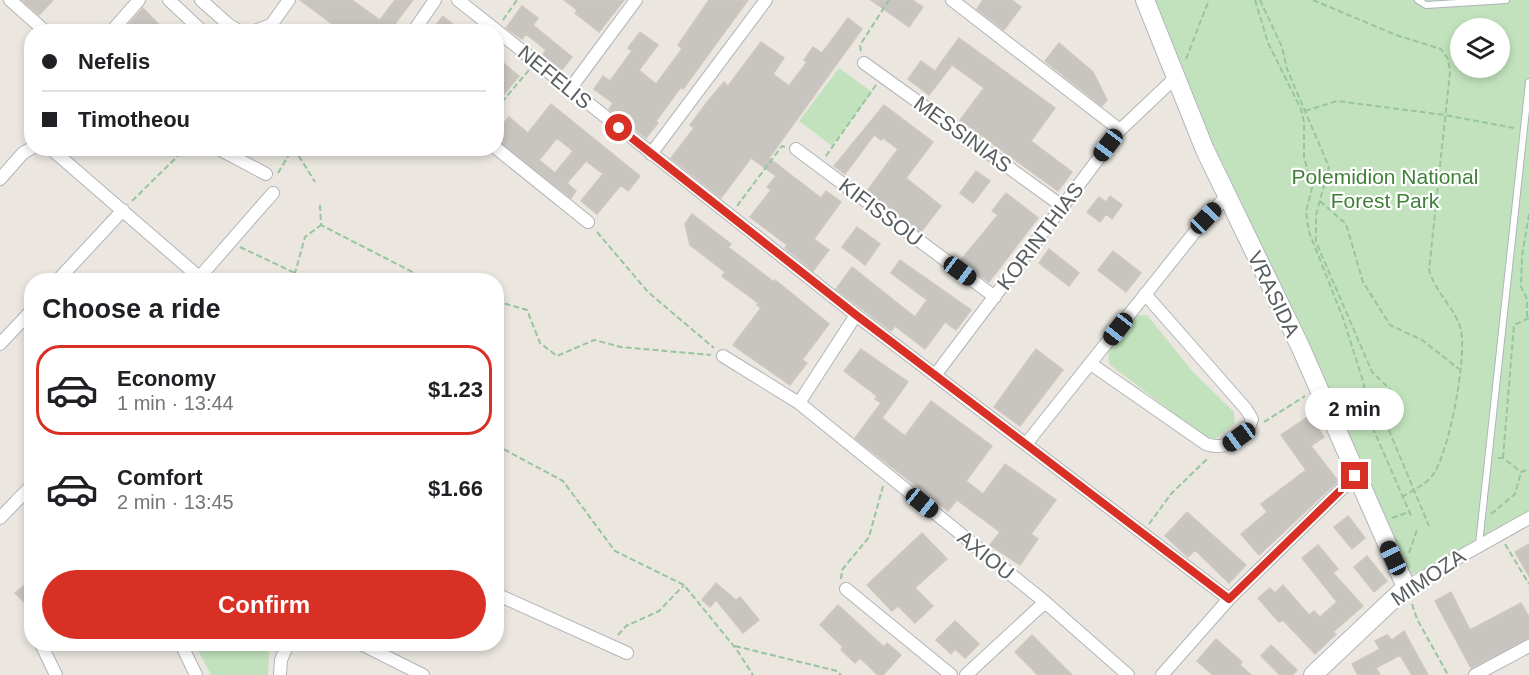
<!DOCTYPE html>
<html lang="en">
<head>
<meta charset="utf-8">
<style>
	body { margin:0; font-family:Helvetica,sans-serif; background:#f2f2f2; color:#202124; height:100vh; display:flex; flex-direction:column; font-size:22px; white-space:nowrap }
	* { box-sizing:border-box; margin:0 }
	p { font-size:20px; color:#757577 }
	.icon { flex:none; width:33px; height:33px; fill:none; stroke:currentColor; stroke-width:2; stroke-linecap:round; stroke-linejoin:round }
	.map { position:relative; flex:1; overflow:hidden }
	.details { position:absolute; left:24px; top:273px; width:480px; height:378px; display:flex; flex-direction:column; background:#fff; border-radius:24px; box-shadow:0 3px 9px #0003 }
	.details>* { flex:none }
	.top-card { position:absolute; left:24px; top:24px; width:480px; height:132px; border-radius:24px; box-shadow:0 3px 9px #0003; display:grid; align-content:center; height:132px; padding:0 18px; background:#fff }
	.buttons { position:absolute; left:1450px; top:18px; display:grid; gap:12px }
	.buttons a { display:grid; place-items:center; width:60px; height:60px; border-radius:50%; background:#fff; box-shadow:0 3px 9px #0003; font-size:30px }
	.end { position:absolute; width:27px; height:27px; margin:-14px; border:8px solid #d93025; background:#fff; box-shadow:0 0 0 3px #fff }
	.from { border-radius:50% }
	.bubble { position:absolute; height:42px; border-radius:21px; background:#fff; box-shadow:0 3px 9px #0003; font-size:20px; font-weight:800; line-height:42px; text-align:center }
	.car { position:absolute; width:18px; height:36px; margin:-18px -9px; border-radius:8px; box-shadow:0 0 4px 2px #0007; background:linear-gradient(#222 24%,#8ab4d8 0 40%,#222 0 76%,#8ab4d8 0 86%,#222 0) }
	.top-card b { display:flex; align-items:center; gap:21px; height:57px; font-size:22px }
	.top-card b+b { border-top:2px solid #e0e0e0 }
	.top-card i { width:15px; height:15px; background:#202124 }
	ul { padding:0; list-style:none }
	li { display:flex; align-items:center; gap:18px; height:90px; margin:0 12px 9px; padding:0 6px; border:3px solid transparent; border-radius:24px }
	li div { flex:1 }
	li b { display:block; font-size:22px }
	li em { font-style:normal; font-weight:800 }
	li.on { border-color:#d93025 }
	li>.icon { width:54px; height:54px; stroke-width:1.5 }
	h2 { padding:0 18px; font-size:27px; line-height:72px }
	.primary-button { display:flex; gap:12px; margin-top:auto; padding:12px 18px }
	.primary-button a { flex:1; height:69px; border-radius:36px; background:#d93025; color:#fff; font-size:24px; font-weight:800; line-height:69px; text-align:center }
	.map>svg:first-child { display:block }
	.green { fill:#c2e2bd; fill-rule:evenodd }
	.building { fill:#c8c4bf; stroke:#cfc7be; stroke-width:1.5; fill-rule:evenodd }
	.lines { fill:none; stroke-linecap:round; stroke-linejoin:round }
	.lane-casing { stroke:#b0b4b7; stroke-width:8 }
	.street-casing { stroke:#b0b4b7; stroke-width:14 }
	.secondary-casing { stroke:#b1b6ba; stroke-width:20 }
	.path { stroke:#98c59e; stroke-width:2; stroke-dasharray:6 3; stroke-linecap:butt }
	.lane { stroke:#fff; stroke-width:6 }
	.street { stroke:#fff; stroke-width:12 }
	.secondary { stroke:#fff; stroke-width:18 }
	.route { stroke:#d93025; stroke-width:8 }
	.labels { text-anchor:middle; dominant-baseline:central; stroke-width:4.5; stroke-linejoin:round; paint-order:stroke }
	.street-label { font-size:21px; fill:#585d60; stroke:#fff }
	.park-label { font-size:21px; fill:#3f7f38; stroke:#fff }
</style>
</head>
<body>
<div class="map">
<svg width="1529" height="675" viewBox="0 0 1529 675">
	<rect width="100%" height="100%" fill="#ebe7e0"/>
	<path class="green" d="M1144,0H1529V510L1484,545L1408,576ZM1461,28H1500V68H1461Z
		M839,68L872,92L832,146L799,121Z
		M1137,315H1147L1193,372L1234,412L1235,423L1217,438L1209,440L1109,364L1108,350Z
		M195,644H272L269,651L268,675H211Z"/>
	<path class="building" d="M22,0H53L39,15Z
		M300,0H352L380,20L395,0H413L391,29L395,32H343Z
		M564,0H624L599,32L575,13L577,10Z
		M709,0H748L683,89L681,87L656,121L658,123L646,138L609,109L613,103L594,89L603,76L610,81L632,51L628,48L640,32L658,45L639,70L656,84L682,49L678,45Z
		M871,0H912L923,7L909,27Z
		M983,0H1012L1021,7L1004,30L977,9Z
		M522,6L538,18L533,25L572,57L561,71L542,56L546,50L526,34L522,39L506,28Z
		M143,8L166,32H130L126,27Z
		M443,16L462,32H430Z
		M848,18L862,29L769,158L821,198L826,191L841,202L814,239L829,250L813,271L785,248L787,245L750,217L771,190L767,187L776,176L751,158L721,198L671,158L694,128L690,125L708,101L724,82L728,86L761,42L784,58L773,74L789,86L807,62L804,60L813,47L822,53Z
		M959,38L1055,108L1031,141L1072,172L1058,191L960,120L984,88L952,65L929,95L908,79L921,61L935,71Z
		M1059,43L1093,72L1107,100L1102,106L1045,61Z
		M496,57L519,76L496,104Z
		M551,104L640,176L628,191L621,185L597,214L581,201L603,174L586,161L567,183L576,191L571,198L496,140V132L509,117L528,133ZM557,138L573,151L555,173L539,160Z
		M884,105L933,142L906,178L941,206L921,232L867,191L898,149L883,138L881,140L874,135L845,174L834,166Z
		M976,171L990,181L973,203L960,193Z
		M1006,193L1038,218L989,282L960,261L998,215L992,211Z
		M1110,196L1122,205L1112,219L1106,214L1100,222L1087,212L1099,197L1106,202Z
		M692,214L731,244L728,247L774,282L775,280L829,324L802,360L807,363L790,385L733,345L761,308L757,305L758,303L722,276L725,272L690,245L685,224Z
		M857,227L880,244L865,265L842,247Z
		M1049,249L1079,273L1069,286L1039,263Z
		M1113,251L1141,273L1126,292L1098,270Z
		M900,260L971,310L956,330L945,322L925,349L895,326L891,331L836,289L852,267L915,317L927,300L891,273Z
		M861,349L908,382L882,418L905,436L931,401L992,446L966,481L983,494L1005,464L1056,500L1031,534L1038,539L1020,565L990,545L1000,532L957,500L948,511L855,438L881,403L875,399L877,396L844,371Z
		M1036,349L1063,370L1020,426L994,407Z
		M1309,416L1324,437L1311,446L1338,481L1259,555L1241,534L1267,512L1261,504L1306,470L1281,435Z
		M1187,512L1246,565L1229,583L1195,550L1188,557L1165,536Z
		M1348,516L1365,538L1352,549L1334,527Z
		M922,533L947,559L915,588L933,606L915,623L898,606L892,611L867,585Z
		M1529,544V576L1515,552Z
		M1318,545L1338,569L1333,573L1363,606L1333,632L1336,634L1315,654L1283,620L1279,622L1258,598L1270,588L1275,593L1283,585L1309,615L1314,611L1320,617L1337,602L1302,558Z
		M1367,556L1387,581L1374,592L1354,567Z
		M32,579V610L15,593Z
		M716,583L736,600L740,597L759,620L743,633L716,600L710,607L702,600Z
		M1451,592L1470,630L1521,603L1529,617V638L1471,668L1435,601Z
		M838,605L884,647L887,643L901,655L883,675H878L860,658L855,663L841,650L843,647L820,625Z
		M955,621L979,644L965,658L955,649L951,654L936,640Z
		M1404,631L1428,675H1412L1400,655L1376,668L1380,675H1358L1352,664L1380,649L1375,641L1387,635L1392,640Z
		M1032,635L1072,675H1038L1015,652Z
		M1216,639L1242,662L1240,665L1251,675H1213L1197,661Z
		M1271,645L1297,670L1292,675H1280L1261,656Z"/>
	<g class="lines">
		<defs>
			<path id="lane" d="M1418,0L1426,5L1506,0
				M1479,544L1529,82"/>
			<path id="street" d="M10,0L46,32
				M169,0L203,32
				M201,0L229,25L241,32
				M458,0L856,315L1229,599
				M952,0L1120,130
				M111,32L139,0
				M252,32L271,25
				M266,32L289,0
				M413,32L435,0
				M864,63L1062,206
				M570,89L636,0
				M50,148L199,277
				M217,148L266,174
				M496,148L588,222
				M796,149L995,297
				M651,154L766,0
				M0,179L23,153L32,148
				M58,280L123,210
				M197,280L273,193
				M0,344L32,310
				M723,356L799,403L1045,602L1128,675
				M1091,364L1206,444C1225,451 1247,438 1252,419L1246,409L1145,294
				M936,374L1120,130L1176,77
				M799,403L856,315
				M1026,444L1206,218L1227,196
				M0,518L32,485
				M1406,587L1529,518
				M846,589L951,675
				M496,594L627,653
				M41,644L56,675
				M181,644L196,675
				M361,644L423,675
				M280,675L281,660L288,644
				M966,675L1045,602
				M1162,675L1229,599L1355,476
				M1475,675L1529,646"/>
			<path id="secondary" d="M1145,0L1205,150L1300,346L1406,587L1313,675"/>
		</defs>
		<use href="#lane" class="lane-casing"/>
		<use href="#street" class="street-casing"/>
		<use href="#secondary" class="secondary-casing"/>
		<path class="path" d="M1255,0L1268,43L1301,109L1304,122V157L1312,188L1306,212L1309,232L1343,318L1363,381L1372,426L1412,518
			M1260,0L1282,47L1287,69L1329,167L1316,215V242L1372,372L1395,394L1388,428L1429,526
			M1313,0L1396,35L1441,49L1448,59L1450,72L1429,270C1436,294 1457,310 1461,331C1467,357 1449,455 1432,476C1424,486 1413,490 1402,497
			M503,20L517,0
			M861,51L860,45L889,0
			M1186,59L1209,0
			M496,109L529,70
			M1305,111L1337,101L1445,115L1514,128
			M294,148L315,182
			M826,156L876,85
			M278,173L293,148
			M132,201L186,148
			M1320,201L1346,224L1363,282L1390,325L1422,340L1459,369
			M320,205L321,225L428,280
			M737,206L782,146L785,147
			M597,232L648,292L714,348
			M240,247L295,273
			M303,280L295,273L305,237L321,225
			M496,301L527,310L540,343L557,356L594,340L621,347L711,355
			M1527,317V299L1521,287L1522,256L1529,214
			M1264,422L1305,396
			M496,445L563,481L615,551L684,585L737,650L753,675
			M1498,458H1503L1521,472L1529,469
			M1503,458L1514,325L1529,318
			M1491,514L1515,494L1521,472
			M1392,518L1409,512
			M1149,524L1171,494L1209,457
			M1505,544L1529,584
			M1409,553L1417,530
			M841,579L842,570L869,537L883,486
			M1412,604L1417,619L1448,675
			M618,635L626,626L659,611L684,585
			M735,646L837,671L841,675"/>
		<use href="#lane" class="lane"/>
		<use href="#street" class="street"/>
		<use href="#secondary" class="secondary"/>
	</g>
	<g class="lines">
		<path class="route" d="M619,128L856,315L1229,599L1355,476"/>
	</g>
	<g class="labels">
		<g class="street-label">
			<text transform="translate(555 77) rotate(39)">NEFELIS</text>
			<text transform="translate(963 134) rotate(36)">MESSINIAS</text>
			<text transform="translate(881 212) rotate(37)">KIFISSOU</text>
			<text transform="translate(1040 236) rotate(-53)">KORINTHIAS</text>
			<text transform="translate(1274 294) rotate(64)">VRASIDA</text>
			<text transform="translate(986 555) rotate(39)">AXIOU</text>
			<text transform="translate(1428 577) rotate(-34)">MIMOZA</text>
		</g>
		<g class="park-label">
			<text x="1385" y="176">Polemidion National<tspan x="1385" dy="24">Forest Park</tspan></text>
		</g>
	</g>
</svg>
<div class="buttons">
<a><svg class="icon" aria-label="layers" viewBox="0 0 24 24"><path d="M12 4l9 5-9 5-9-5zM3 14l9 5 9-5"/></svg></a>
</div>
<i class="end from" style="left:619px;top:128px"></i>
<i class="end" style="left:1355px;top:476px"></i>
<div class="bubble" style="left:1305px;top:388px;width:99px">2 min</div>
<i class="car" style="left:1108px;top:145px;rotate:217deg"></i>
<i class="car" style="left:1206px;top:218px;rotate:44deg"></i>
<i class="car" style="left:960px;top:271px;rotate:127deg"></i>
<i class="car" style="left:1118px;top:329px;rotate:218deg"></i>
<i class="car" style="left:1239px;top:437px;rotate:234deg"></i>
<i class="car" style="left:922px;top:503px;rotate:129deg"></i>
<i class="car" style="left:1393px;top:558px;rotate:335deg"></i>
<div class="top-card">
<b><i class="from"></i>Nefelis</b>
<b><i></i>Timotheou</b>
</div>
<section class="details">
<h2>Choose a ride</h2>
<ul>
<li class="on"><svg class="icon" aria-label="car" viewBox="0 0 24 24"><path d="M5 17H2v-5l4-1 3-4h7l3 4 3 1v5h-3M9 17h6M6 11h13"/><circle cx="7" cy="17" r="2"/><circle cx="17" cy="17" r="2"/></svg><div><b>Economy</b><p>1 min · 13:44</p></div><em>$1.23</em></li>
<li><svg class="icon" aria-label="car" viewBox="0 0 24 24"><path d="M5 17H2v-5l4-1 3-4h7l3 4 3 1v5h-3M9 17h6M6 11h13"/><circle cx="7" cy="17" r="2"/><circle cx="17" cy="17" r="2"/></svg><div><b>Comfort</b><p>2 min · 13:45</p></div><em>$1.66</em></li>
</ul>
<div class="primary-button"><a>Confirm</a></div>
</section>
</div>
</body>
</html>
